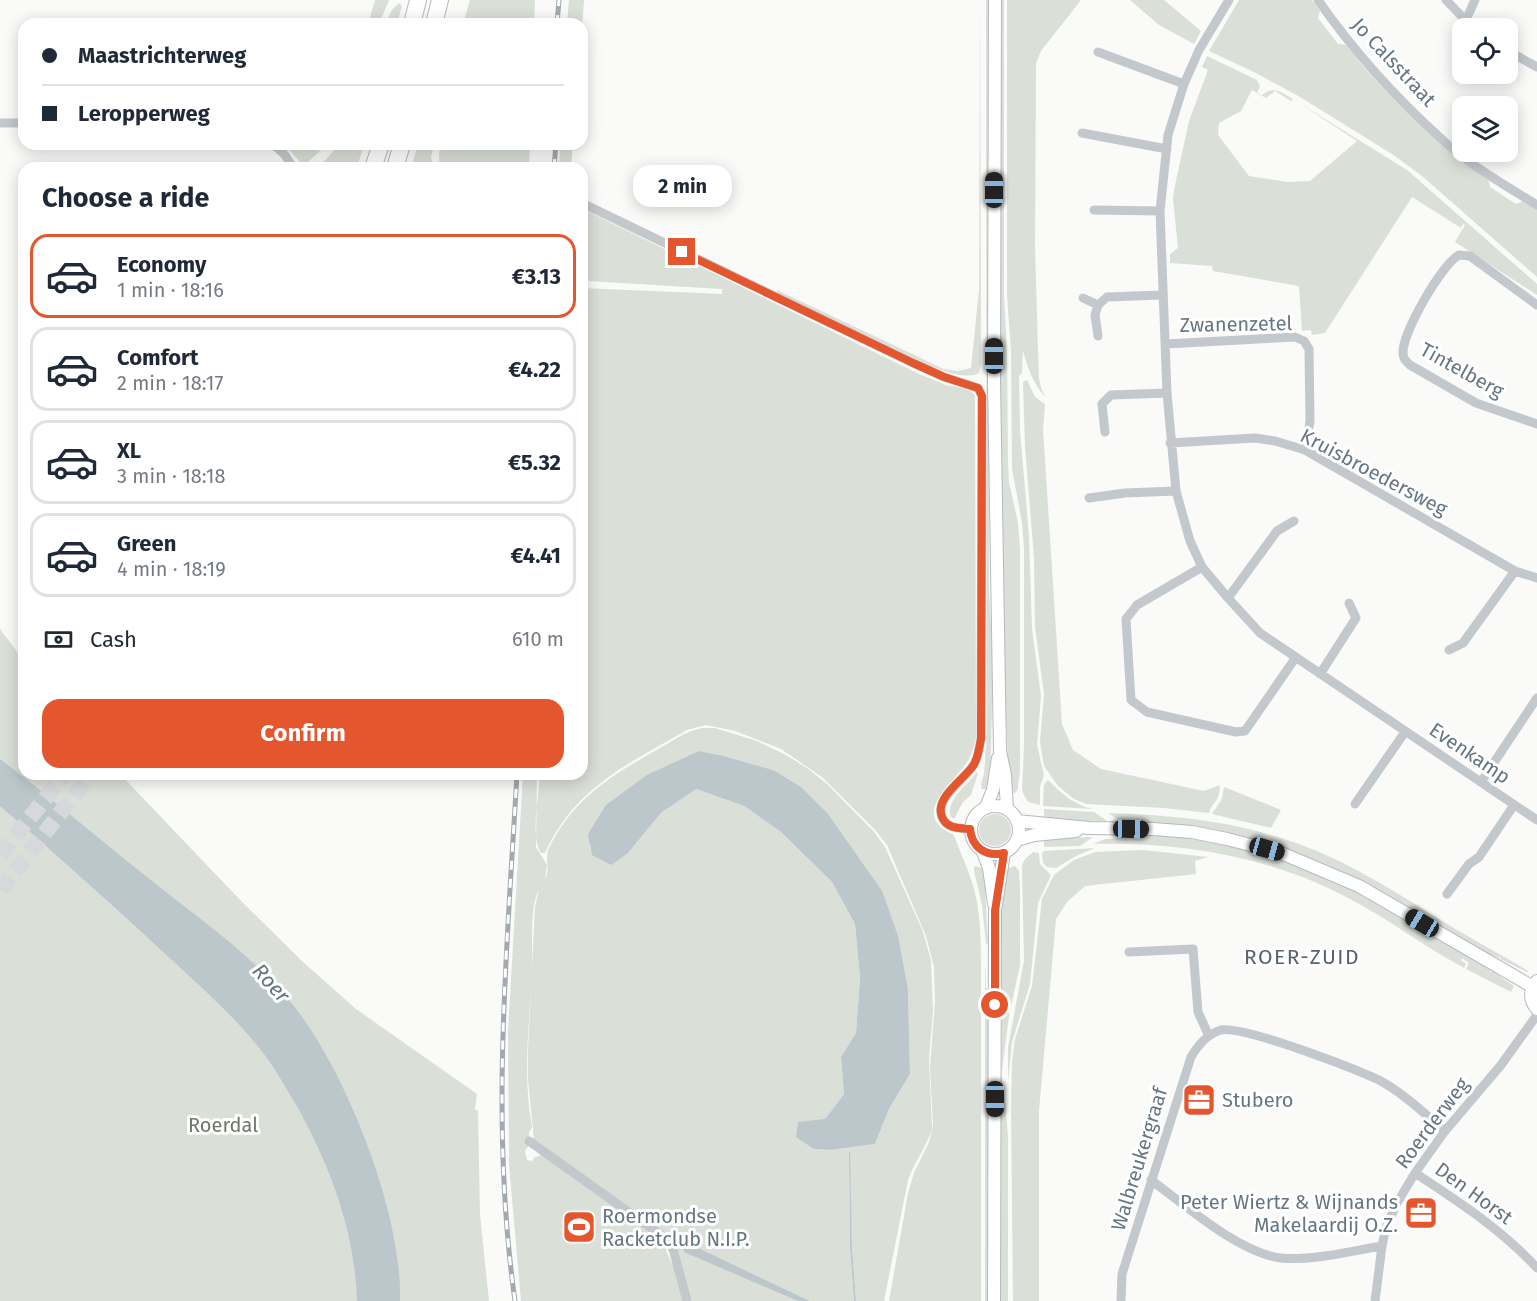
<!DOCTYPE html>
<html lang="en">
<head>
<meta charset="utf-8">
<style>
	body { margin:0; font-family:"Fira Sans",sans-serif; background:#f2f2f3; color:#1f2937; height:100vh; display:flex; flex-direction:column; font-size:22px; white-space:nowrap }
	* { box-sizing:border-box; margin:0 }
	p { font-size:20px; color:#747a83 }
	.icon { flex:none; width:33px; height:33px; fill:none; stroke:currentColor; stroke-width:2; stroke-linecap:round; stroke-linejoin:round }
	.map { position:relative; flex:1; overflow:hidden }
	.drawer { position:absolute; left:18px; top:162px; width:570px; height:618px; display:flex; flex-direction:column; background:#fff; border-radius:18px; box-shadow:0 3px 15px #0003 }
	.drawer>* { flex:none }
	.hud { position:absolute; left:18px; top:18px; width:570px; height:132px; border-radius:18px; box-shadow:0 3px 15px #0003; display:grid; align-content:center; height:132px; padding:0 24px; background:#fff }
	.controls { position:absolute; left:1452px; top:18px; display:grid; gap:12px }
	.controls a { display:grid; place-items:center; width:66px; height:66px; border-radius:12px; background:#fff; box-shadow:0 3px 15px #0003; font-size:30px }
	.end { position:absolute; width:27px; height:27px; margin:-14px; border:8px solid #e4572e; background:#fff; box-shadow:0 0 0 3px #fff }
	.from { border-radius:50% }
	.bubble { position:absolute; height:42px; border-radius:18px; background:#fff; box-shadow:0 3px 15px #0003; font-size:20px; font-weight:700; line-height:42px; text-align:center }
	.car { position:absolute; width:18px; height:36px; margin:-18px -9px; border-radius:8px; box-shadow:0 0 4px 2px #0007; background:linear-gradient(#222 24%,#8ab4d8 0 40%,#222 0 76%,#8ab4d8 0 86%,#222 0) }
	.hud b { display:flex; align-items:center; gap:21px; height:57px; font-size:22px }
	.hud b+b { border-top:2px solid #e0e1e3 }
	.hud i { width:15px; height:15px; background:#1f2937 }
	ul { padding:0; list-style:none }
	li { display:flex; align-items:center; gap:18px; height:84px; margin:0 12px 9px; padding:0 12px; border:3px solid #e0e1e3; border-radius:18px }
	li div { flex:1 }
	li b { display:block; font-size:22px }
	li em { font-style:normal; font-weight:700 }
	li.current { border-color:#e4572e }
	li>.icon { width:54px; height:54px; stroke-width:1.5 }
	h2 { padding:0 24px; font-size:27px; line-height:72px }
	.pay { display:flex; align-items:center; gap:15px; height:66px; padding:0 24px; font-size:22px }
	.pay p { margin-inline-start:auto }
	.primary-button { display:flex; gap:12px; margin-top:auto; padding:12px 24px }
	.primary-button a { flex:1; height:69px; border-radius:18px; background:#e4572e; color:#fff; font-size:24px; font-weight:700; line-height:69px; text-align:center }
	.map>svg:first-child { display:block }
	.green { fill:#dadfd7; fill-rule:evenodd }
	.water { fill:#bbc7cb }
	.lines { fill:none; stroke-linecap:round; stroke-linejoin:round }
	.motorway-tunnel { stroke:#d5d9db; stroke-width:16; stroke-dasharray:16 8; stroke-linecap:butt }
	.secondary-casing { stroke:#b3babf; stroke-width:14 }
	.motorway-casing { stroke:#b4b9bd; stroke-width:18 }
	.minor { stroke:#c3c8cc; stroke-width:9 }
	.secondary { stroke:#fff; stroke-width:12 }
	.motorway { stroke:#fff; stroke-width:16 }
	.rail-casing { stroke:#a2aab0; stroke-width:5 }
	.rail { stroke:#fff; stroke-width:3; stroke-dasharray:9; stroke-linecap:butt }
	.route { stroke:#e4572e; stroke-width:8 }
	.labels { text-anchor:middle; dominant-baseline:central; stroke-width:6; stroke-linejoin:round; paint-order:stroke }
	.street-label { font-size:20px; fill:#657683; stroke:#fff }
	.poi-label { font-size:20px; fill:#657683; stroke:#fff; text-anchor:start }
	.park-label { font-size:20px; fill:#687a64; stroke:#fff }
	.neighbourhood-label { font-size:21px; letter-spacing:1.5px; fill:#57646e; stroke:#fff }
	.water-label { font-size:21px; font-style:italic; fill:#60757c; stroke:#fff }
</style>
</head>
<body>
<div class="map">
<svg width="1537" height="1301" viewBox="0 0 1537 1301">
	<rect width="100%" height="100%" fill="#fafaf8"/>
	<path class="green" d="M375,0H389L379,24H368Z
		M470,0H535L534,24H463Z
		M569,0H584L582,28V24H567Z
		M980,0L981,364L979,373C963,380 944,371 928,365L778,294L777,290L944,369L958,371L971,368L979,290Z
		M986,0H988L989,590L993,661L990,789H982L981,784L984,774L987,734Z
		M1001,0H1004V295L1007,351L1008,463L1009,482L1018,523L1020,549V770L1018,788L1016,793L1009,791L1001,583Z
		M1007,0H1081L1041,51L1036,63L1035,246L1038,351L1039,379L1042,391L1046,397C1035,388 1026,364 1023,350L1022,373L1019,376L1020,431L1029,536L1032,629L1041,696L1037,745L1044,775L1040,787V805L1028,802L1022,791L1024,745V549L1022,522L1012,469L1011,351L1007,295Z
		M1130,0H1164L1201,31L1194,44L1159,25Z
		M1239,0H1312L1320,11L1318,18L1338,44L1346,45C1387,98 1436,140 1489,181L1490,187L1516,204L1523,201L1537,209V277L1422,176L1392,154L1300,97L1254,72L1209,51Z
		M399,3L402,6L397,24H385L392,10Z
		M1207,56L1257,80L1260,86L1257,93L1261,96C1273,85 1281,92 1293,99L1291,101L1275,91L1266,98L1252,90L1241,111L1219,123L1218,135L1249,176L1287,182L1310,181L1357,141L1296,101L1407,170L1537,284V295L1455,242L1465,225L1463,224L1461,228L1412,197L1325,333L1312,335L1311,330L1302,331L1299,286L1213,271L1212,266L1170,263V254L1178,248L1173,199L1174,190L1189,121L1208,70L1202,67Z
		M284,144H327L308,162L302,164Z
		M340,144H364L357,168H318Z
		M418,144H434L431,157L433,168H411Z
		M440,144H530L529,168H522L504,162L478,165L470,168H440L439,157Z
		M560,144H573L571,168H559Z
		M585,210L919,374L946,385L966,389L968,391L969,390L975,395L976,738C974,746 972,754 968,761C953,784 908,815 954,835C960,853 969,870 974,889C981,915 981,942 981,969V1301H889L908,1193L914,1173L929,1142L933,1125L930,1068L935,1001L934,967L926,936L887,845L876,831L822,777L781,749L735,731L706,725L687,730C628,764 575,787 545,853H541C530,837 539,793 540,774H582V288L722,294V289L587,281L584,277L586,261L582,262V235Z
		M1027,380L1035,397L1045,404L1043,429L1062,724L1073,750L1101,769L1204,791L1220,785C1219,804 1213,800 1209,813L1164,808L1086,804L1074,799L1058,786L1044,766L1040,742L1044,694L1035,627L1034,558L1025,446L1023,382Z
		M0,629L24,661V774H120L242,902L303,962L356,1009L477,1094L475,1109L478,1111L480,1215L489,1301H0Z
		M702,728H715L757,741L786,755L807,768L827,784L875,833L885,847L922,929L931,960L933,1010L929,1060L932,1128C927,1147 914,1162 908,1180L884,1301H856L852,1247L849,1153L850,1247L854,1301H810L690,1244L798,1301H690L673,1247L534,1140L528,1080V1050L535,907L539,890C529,908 533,945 532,967C530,1021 522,1074 532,1127L529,1133V1145L525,1151L527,1160L532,1161L535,1157L542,1155L659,1239C668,1248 668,1260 675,1268L683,1301H521L509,1164L508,1030L523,774H537L536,847L547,865L545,879C551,868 544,858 549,848C574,797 614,774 660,748C674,740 686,731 702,728ZM699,751L724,756L773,770L908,990L910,1074L889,1109L875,1144L830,1150L814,1149L825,1119L844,1094L841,1057L856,1033L860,978L855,924L832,882L781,832L744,806L696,789L661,813L628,853L592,855L590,845Z
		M977,772L978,773L971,795L963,802L954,819L950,816C947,798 968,785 977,772Z
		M1048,780C1061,793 1074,805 1093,809L1043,806L1044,784Z
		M1224,787L1281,810L1271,828L1212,814L1222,799Z
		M1044,809L1094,812L1107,821H1044Z
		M1109,813C1169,815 1226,820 1284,839C1342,857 1390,889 1441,920C1469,938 1499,953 1528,971L1527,972L1500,959L1501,957L1498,958C1422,924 1356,867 1274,846C1240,837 1204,831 1170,825C1153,822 1121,826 1109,813Z
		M979 830a16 16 0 1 1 32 0a16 16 0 1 1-32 0Z
		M1142,834C1207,838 1272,851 1332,879C1364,894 1394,913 1424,930C1446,944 1469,956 1490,970V972L1492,971L1514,986L1511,992L1466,969L1469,963L1462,958L1461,960L1466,964L1464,968L1459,965C1425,947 1395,924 1361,905C1279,858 1187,842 1093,844L1105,839L1132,837L1133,835Z
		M1093,837L1080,846L1044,847V839Z
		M1095,848L1076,856L1056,868L1047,867L1043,863L1042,853L1044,851Z
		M1143,850L1208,857L1195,861L1196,874L1085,886L1067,902L1056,919L1039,1111V1301H1013L1011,1106L1012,1061L1015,1039L1032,986L1042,899L1054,875L1074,860L1095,852Z
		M1033,852L1039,853L1040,864L1051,875L1038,903L1030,984L1012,1042L1008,1082V1047L1024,961L1022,865L1025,859Z
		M976,866L984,869L988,943L986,945L982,905L974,871V867Z
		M1015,866L1019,871L1020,890V965L1009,1016L1002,1071L1001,915L1004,870Z
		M985,961L986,988L988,990V1301H985Z
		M1004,1087L1008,1137V1301H1001V1107H1003Z"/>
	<path class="water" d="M699,751L724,756L773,770L801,787L828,814L882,891L898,936L908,990L910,1074L889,1109L875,1144L830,1150L814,1149L796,1137L798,1122L825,1119L844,1094L841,1057L856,1033L860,978L855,924L832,882L781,832L744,806L696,789L661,813L628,853L611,865L592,855L588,834L606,805L647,775Z
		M0,759C52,798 101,841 152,881C202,921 258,959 297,1010C348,1077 403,1216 400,1301H357C355,1232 331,1168 298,1108C287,1090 277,1071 264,1054C230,1010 186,974 146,936C98,892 50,849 0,806Z
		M849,1152H850L852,1247L856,1301H854L850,1247Z
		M690,1244L810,1301H798L684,1252L682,1246Z"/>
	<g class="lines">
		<path class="motorway-tunnel" d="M0,855L65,774
			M0,890L91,774"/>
		<defs>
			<path id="secondary" d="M995,0L994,380L1000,751L1005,775L1007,809
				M971 830a24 24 0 1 1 48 0a24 24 0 1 1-48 0Z
				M986,807L993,790L998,758
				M1017,821L1089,828L1153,829L1192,832L1227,839L1281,853L1359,886L1533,987
				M1017,840L1034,835L1076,831
				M983,852L989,868L994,904
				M1537,981C1529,990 1529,1000 1537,1009
				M994,1301L995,911L1004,853"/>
			<path id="motorway" d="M412,24L418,0
				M434,24L440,0
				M373,168L381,144
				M395,168L402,144"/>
		</defs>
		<use href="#secondary" class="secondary-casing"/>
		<use href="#motorway" class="motorway-casing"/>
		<path class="minor" d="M1229,0L1199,50L1184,84L1168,135L1160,211L1167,393L1176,491L1190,541L1202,567L1228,598L1260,633L1537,820
			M1318,0C1354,52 1399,101 1446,143C1473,167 1506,186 1537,205
			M1446,0L1473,28
			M1465,22L1475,0
			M1508,51L1537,67
			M1098,52L1184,84
			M0,123H24
			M1082,133L1167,149
			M273,144L285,155L293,168
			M582,203L913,363L944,377L978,388L982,396L981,739C979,747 979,755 975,762C968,778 934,797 942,817C947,829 959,828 970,829
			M1094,210L1160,211
			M1083,298L1098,305
			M1537,305L1470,256L1459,255C1442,264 1402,333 1403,353C1403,359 1406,361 1410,365L1476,403L1537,424
			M1098,336L1095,315L1098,305L1107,297L1162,295
			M1166,344L1295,337L1304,341L1309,349L1310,421L1305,450
			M1105,432L1102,404L1111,395L1167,393
			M1170,443L1255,438L1275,441L1305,450L1515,571L1537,578
			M1089,498L1125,493L1176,491
			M1202,567L1137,605L1126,619L1131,700L1147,712L1236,732L1245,731L1296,657
			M1228,598L1277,531L1294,521
			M1449,650L1463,643L1515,571
			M1320,674L1356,618L1349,603
			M1481,782L1537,698
			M1355,804L1405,732
			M1447,894L1469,864L1479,857L1514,805
			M1129,952L1193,949L1198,1012L1209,1036
			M529,1141L665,1238L673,1249L687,1301
			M1415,1173C1459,1202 1501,1229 1537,1268
			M1151,1180C1185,1205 1239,1253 1281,1258C1312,1261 1351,1251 1382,1246
			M1121,1301L1122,1274L1191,1057C1198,1045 1207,1034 1221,1030C1243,1025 1355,1069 1379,1080C1403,1093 1424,1113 1445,1131
			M1375,1301L1382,1246L1386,1227L1397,1203L1415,1173L1445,1131L1501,1065L1537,1015"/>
		<use href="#secondary" class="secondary"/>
		<use href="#motorway" class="motorway"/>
		<defs>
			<path id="rail" d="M557,24L559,0
				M554,168L556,144
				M515,1301C490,1126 507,949 517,774"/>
		</defs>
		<use href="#rail" class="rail-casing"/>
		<use href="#rail" class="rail"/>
	</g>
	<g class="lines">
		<path class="route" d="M682,252L913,363L944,377L978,388L982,396L981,739C979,748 978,759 973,766C963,780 934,798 942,817C947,829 959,828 970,829C972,848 986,857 1004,853L995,911V1005"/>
	</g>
	<defs>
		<symbol id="office-square" viewBox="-11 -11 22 22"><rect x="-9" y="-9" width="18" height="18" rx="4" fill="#e4572e" stroke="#fff"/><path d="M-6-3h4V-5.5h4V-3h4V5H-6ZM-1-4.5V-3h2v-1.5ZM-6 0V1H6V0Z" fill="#fff"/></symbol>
		<symbol id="stadium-square" viewBox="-11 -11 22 22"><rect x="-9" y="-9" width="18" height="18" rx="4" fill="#e4572e" stroke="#fff"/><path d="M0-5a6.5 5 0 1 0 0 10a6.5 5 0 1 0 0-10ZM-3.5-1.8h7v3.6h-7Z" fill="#fff"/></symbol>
	</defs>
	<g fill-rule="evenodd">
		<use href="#office-square" x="1180" y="1081" width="38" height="38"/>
		<use href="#office-square" x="1402" y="1194" width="38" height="38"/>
		<use href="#stadium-square" x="560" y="1208" width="38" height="38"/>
	</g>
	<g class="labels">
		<g class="street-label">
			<text transform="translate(1394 62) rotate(47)">Jo Calsstraat</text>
			<text transform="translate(1236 324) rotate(-1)">Zwanenzetel</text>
			<text transform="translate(1462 370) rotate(29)">Tintelberg</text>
			<text transform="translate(1374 472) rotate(28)">Kruisbroedersweg</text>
			<text transform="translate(1470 753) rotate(34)">Evenkamp</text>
			<text transform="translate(1432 1123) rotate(-53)">Roerderweg</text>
			<text transform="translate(1139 1159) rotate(-73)">Walbreukergraaf</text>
			<text transform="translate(1474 1193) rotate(36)">Den Horst</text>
		</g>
		<g class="poi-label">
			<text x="1222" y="1100">Stubero</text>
			<text x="1398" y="1202" text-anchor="end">Peter Wiertz &amp; Wijnands<tspan x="1398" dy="23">Makelaardij O.Z.</tspan></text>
			<text x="602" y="1216">Roermondse<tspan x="602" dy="23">Racketclub N.I.P.</tspan></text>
		</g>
		<g class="park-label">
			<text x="223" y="1125">Roerdal</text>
		</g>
		<g class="neighbourhood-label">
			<text x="1302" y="957">ROER-ZUID</text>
		</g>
		<g class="water-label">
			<text transform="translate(271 983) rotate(48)">Roer</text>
		</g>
	</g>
</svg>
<div class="controls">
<a><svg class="icon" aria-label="locate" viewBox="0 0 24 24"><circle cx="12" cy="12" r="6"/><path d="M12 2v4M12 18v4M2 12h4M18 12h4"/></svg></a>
<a><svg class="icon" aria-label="layers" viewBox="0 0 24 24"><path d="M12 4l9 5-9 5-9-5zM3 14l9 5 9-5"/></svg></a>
</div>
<i class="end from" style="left:995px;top:1005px"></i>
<i class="end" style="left:682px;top:252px"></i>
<div class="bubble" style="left:633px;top:165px;width:99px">2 min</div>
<i class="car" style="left:994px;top:190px;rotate:0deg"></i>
<i class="car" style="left:994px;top:356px;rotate:0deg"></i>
<i class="car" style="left:1131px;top:829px;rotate:91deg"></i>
<i class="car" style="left:1267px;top:849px;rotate:106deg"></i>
<i class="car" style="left:1422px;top:923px;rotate:301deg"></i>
<i class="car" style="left:995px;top:1099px;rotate:180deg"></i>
<div class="hud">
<b><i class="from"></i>Maastrichterweg</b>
<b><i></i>Leropperweg</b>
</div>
<section class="drawer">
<h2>Choose a ride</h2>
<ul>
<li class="current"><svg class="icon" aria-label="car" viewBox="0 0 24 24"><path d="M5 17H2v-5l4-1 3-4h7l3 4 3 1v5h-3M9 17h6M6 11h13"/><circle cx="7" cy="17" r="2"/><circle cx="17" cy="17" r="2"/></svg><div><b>Economy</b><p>1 min · 18:16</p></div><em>€3.13</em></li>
<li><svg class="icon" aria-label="car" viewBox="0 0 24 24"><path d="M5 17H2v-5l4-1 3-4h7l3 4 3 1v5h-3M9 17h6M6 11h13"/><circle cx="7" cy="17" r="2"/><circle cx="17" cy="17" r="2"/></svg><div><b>Comfort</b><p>2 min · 18:17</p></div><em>€4.22</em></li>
<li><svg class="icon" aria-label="car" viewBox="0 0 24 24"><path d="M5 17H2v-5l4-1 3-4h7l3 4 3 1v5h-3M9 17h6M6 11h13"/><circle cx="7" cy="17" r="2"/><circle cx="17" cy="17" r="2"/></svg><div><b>XL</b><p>3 min · 18:18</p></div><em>€5.32</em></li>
<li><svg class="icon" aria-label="car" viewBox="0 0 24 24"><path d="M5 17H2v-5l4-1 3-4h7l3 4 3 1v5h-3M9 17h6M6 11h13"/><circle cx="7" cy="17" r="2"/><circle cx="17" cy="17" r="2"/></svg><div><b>Green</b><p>4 min · 18:19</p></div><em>€4.41</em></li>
</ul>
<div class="pay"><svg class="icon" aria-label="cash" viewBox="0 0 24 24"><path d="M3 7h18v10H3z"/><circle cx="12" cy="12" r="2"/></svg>Cash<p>610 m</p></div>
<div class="primary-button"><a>Confirm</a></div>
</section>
</div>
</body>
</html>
